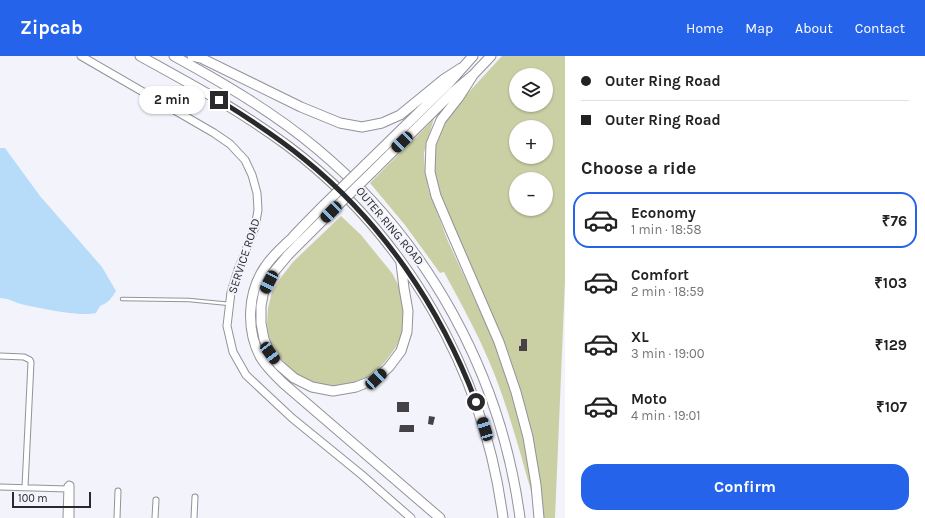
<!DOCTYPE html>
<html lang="en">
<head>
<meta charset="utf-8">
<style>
	body { margin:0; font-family:Karla,sans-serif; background:#f6f6f6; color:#222; height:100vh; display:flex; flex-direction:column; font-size:15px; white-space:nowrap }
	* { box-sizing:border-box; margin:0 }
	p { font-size:13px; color:#767676 }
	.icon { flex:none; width:22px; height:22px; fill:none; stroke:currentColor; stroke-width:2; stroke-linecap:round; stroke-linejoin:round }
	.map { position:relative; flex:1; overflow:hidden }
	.side { display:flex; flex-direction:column; background:#fff; width:360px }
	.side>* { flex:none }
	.guide { display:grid; align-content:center; height:88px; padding:0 16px; background:#fff }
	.controls { position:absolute; left:509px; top:12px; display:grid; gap:8px }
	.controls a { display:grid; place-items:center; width:44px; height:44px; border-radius:50%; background:#fff; box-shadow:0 1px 3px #0004; font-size:20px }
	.scale { position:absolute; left:12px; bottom:10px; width:79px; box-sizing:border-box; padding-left:4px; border:2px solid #2a2a2d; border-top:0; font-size:11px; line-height:14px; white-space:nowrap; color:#2a2a2d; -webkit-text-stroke:3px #f3f3fc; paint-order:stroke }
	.end { position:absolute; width:18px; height:18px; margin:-9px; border:5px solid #2a2a2d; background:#fff; box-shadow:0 0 0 2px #fff }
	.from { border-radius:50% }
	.bubble { position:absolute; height:28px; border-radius:14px; background:#fff; box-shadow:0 1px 3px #0004; font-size:13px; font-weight:700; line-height:28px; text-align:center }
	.car { position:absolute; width:12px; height:24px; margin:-12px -6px; border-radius:5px; box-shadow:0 0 3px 1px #0007; background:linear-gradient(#222 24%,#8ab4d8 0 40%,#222 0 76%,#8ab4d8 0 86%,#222 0) }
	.guide b { display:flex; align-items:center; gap:14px; height:38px; font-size:15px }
	.guide b+b { border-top:1px solid #e0e0e0 }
	.guide i { width:10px; height:10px; background:#222 }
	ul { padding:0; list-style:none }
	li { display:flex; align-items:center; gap:12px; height:56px; margin:0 8px 6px; padding:0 8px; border:2px solid transparent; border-radius:16px }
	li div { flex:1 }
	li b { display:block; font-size:15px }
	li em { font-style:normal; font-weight:700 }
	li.selected { border-color:#2563eb }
	li>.icon { width:36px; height:36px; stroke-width:1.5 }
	h2 { padding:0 16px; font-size:18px; line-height:48px }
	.action { display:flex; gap:8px; margin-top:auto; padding:8px 16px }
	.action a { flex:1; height:46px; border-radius:16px; background:#2563eb; color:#fff; font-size:16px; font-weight:700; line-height:46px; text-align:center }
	header { display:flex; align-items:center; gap:24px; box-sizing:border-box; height:56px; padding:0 20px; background:#2563eb; color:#fff }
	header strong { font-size:19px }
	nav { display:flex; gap:22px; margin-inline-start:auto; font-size:14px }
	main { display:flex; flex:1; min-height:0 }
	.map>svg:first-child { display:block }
	.green { fill:#cbcfa4; fill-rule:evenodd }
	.water { fill:#b6dcfa }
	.building { fill:#464146 }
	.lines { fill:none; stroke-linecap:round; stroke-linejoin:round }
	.service-casing { stroke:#92929a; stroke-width:4.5 }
	.minor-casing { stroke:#92929a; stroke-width:7 }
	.secondary-casing { stroke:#92929a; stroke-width:9 }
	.motorway-casing { stroke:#92929a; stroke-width:11 }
	.service { stroke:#fff; stroke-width:2.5 }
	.minor { stroke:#fff; stroke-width:5 }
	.secondary { stroke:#fff; stroke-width:7 }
	.motorway { stroke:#fff; stroke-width:9 }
	.motorway-bridge-casing { stroke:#92929a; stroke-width:11; stroke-linecap:butt }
	.motorway-bridge { stroke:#fff; stroke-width:9 }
	.route { stroke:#2a2a2d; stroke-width:5 }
	.labels { text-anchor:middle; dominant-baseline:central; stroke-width:4; stroke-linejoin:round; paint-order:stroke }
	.street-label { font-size:12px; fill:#2a2a2d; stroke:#f3f3fc }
</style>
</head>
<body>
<header>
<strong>Zipcab</strong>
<nav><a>Home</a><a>Map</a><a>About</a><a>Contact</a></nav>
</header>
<main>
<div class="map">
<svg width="565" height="462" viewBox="0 0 565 462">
	<rect width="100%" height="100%" fill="#f3f3fc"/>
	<path class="green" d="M502,0H565V225L555,462H543L540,431L536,401L528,366L511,307L500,275L477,226L439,135L434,114V97L439,79L448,61L457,49ZM516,19H546V49H516ZM516,71H546V101H516ZM516,123H546V153H516Z
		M434,62L424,97L425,117L429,135L447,183L494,285L510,330L522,378L527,403L533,442C521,400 510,358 494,317C480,282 462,249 444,216L440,217L405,169L370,127L428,69Z
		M341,160L361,179L392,217L401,234L405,255L403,274L396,291L385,306L373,318L355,326L333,330L312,327L296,319L284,306L276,295L269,281L267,268L268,252L272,236L282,220L293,206Z"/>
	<path class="water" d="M0,92H5L40,140L102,211L116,235C111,243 108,247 100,250L96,257C79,261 39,252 21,248C14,246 7,242 0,242Z"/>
	<path class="building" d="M521,283H527V295H519V290H521Z
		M397,346H409V356H397Z
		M429,360L435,361L433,369L428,368Z
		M400,369H414V376H399Z"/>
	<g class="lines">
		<defs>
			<path id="service" d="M122,243L189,244L230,248"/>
			<path id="minor" d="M0,300L24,301L30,304L31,306L25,431
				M0,431L67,433
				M66,462L67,430L69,428L71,429V462
				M117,462L118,435
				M155,462L156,444
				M194,462L195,441"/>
			<path id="secondary" d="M81,0L214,77L230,88L245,104L252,119L257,137L258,154L255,171L238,214L231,236L227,270L233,296L246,319L292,362L362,419L411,462"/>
			<path id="motorway" d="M140,0C191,28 241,55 288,90C406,179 484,315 503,462
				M174,0C223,27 273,56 316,92C428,185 501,318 520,462
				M192,0L201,2L301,51L340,67L362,71L382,67L400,59L444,23L461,12
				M473,19L459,41L441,64L431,88L430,116L436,140L450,173L499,286L516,336L528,381L536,429L539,462
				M366,108L449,27L473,0
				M372,116L453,36L473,19L491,0
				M324,149C313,160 302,171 292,182C282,191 272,200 265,211C247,237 246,275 261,302C267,312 275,319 283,327L440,462
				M331,156L288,199L273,217L264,234L261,250V267L264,283L270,297L279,309L294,322L312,331L333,335L356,331L376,323L389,311L401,295L407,276L408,255L404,232L401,207"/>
		</defs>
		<use href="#service" class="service-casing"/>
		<use href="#minor" class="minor-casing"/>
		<use href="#secondary" class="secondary-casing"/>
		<use href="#motorway" class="motorway-casing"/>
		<use href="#service" class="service"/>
		<use href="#minor" class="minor"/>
		<use href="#secondary" class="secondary"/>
		<use href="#motorway" class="motorway"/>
		<defs>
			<path id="motorway-bridge" d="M324,149L366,108
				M331,156L372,116"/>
		</defs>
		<use href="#motorway-bridge" class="motorway-bridge-casing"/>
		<use href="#motorway-bridge" class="motorway-bridge"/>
	</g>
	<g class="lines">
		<path class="route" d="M219,44C248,62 277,81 304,103C382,166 440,251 476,346"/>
	</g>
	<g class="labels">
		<g class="street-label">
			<text transform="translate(390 170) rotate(50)">OUTER RING ROAD</text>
			<text transform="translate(244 200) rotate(-72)">SERVICE ROAD</text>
		</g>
	</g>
</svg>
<div class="controls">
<a><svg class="icon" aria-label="layers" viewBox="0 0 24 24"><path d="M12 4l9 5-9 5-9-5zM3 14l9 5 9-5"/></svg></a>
<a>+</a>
<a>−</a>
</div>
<div class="scale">100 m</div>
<i class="end from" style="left:476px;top:346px"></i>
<i class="end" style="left:219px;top:44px"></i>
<div class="bubble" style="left:139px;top:30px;width:66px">2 min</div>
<i class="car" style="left:402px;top:86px;rotate:226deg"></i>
<i class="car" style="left:331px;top:156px;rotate:225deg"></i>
<i class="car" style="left:269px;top:226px;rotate:207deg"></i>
<i class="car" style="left:270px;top:297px;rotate:143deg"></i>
<i class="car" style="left:376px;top:323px;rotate:47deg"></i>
<i class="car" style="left:485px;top:373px;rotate:343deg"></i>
</div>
<section class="side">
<div class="guide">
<b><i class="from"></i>Outer Ring Road</b>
<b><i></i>Outer Ring Road</b>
</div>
<h2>Choose a ride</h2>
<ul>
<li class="selected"><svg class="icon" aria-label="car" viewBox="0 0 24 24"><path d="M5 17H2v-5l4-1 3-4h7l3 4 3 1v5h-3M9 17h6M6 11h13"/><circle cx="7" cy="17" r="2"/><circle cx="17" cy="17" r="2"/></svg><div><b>Economy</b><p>1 min · 18:58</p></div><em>₹76</em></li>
<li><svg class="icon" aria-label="car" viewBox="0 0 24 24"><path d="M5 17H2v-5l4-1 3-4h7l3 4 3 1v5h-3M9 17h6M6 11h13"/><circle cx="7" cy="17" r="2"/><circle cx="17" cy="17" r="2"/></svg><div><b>Comfort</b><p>2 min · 18:59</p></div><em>₹103</em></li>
<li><svg class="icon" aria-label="car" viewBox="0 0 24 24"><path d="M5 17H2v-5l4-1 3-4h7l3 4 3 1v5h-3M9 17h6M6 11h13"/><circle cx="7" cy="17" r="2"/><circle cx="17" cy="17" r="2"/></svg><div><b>XL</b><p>3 min · 19:00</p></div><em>₹129</em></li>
<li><svg class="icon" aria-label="car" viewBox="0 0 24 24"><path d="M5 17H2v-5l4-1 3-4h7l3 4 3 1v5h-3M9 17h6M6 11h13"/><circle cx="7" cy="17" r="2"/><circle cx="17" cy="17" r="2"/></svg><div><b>Moto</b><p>4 min · 19:01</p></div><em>₹107</em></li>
</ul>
<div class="action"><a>Confirm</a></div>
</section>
</main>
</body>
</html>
